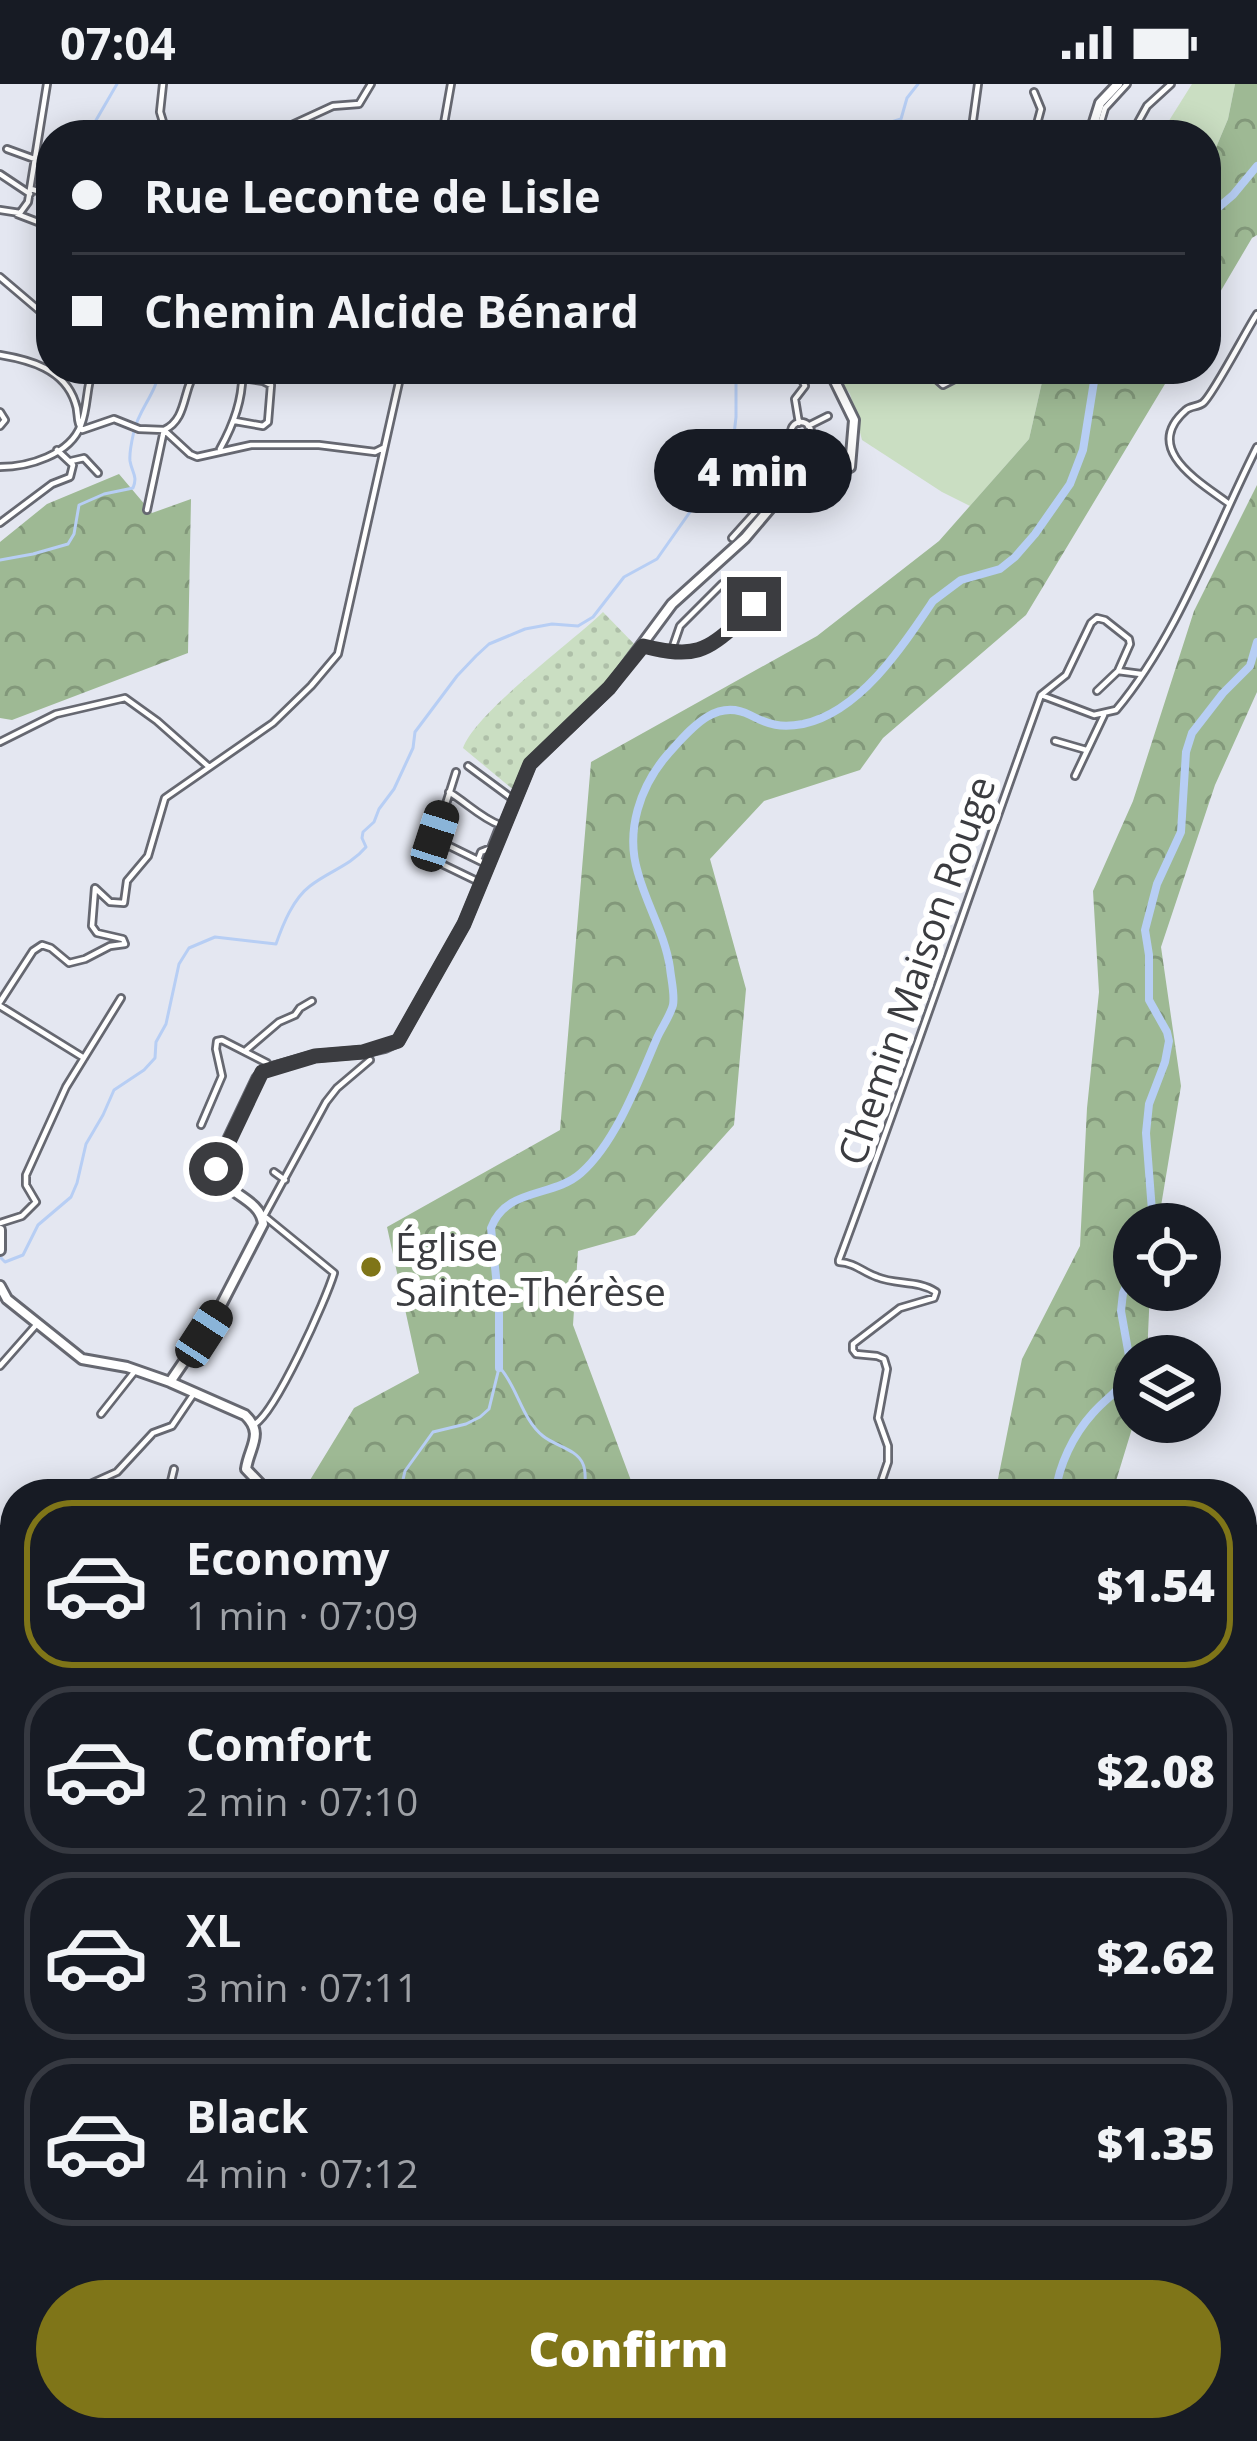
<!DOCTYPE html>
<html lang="en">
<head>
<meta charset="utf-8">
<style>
	body { margin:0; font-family:"Open Sans",sans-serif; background:#20242c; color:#f1f3f6; height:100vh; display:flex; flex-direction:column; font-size:45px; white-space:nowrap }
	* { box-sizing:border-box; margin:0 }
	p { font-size:39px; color:#9ea1a6 }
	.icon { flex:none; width:66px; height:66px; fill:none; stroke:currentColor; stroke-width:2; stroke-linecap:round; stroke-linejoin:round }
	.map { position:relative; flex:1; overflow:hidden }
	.panel { position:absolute; left:0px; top:1395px; width:1257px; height:963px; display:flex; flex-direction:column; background:#171b24; border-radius:48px 48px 0 0; box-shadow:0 6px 30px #0003 }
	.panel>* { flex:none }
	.top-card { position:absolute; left:36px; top:36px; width:1185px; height:264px; border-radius:48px; box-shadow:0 6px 30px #0003; display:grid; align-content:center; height:264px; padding:0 36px; background:#171b24 }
	.buttons { position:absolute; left:1113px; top:1119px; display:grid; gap:24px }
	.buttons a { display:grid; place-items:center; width:108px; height:108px; border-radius:50%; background:#171b24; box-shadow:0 6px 30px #0003; font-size:60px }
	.end { position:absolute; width:54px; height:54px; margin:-27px; border:15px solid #3b3c40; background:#fff; box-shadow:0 0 0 6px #fff }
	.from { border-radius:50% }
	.bubble { position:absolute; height:84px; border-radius:42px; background:#171b24; box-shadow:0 6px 30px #0003; font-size:39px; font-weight:800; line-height:84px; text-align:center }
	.car { position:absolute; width:36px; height:72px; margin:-36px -18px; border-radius:15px; box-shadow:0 0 9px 3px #0007; background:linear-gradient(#222 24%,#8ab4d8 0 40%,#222 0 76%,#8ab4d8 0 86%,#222 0) }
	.top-card b { display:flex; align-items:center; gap:42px; height:114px; font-size:45px }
	.top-card b+b { border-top:3px solid #363941 }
	.top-card i { width:30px; height:30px; background:#f1f3f6 }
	ul { padding:21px 0 0; list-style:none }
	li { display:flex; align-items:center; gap:36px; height:168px; margin:0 24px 18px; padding:0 12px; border:6px solid #363941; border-radius:48px }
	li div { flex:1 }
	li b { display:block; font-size:45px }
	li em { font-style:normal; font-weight:800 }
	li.selected { border-color:#7f7518 }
	li>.icon { width:108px; height:108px; stroke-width:1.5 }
	.button { display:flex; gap:24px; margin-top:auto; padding:24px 36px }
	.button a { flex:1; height:138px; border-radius:72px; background:#7f7518; color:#fff; font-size:48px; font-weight:800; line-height:138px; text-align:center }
	.status { display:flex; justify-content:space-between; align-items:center; height:84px; padding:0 60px; background:#171b24; direction:ltr }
	.status svg { height:33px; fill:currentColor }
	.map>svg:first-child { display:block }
	.grass { fill:#cadec2 }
	.forest { fill:url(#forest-crowns) }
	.park { fill:url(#park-dots) }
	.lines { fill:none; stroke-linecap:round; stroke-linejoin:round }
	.stream { stroke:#b7cef4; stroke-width:3 }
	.river { stroke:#b7cef4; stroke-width:8 }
	.minor-casing { stroke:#666871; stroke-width:10 }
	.tertiary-casing { stroke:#666871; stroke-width:12 }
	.secondary-casing { stroke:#666871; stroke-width:14 }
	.minor { stroke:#fff; stroke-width:4.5 }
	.tertiary { stroke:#fff; stroke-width:6 }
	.secondary { stroke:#fff; stroke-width:8 }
	.route { stroke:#3b3c40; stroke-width:15 }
	.poi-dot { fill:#7f7518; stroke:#fff; stroke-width:4.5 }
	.labels { text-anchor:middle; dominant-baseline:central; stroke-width:12; stroke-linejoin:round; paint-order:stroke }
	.street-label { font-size:39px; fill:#3b3c40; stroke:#fff }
	.poi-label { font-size:39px; fill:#3b3c40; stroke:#fff; text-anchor:start }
</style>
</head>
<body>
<div class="status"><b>07:04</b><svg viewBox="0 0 49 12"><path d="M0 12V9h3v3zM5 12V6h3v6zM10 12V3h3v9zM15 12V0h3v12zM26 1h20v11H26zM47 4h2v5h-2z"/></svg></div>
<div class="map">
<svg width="1257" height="2357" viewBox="0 0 1257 2357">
	<defs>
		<pattern id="forest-crowns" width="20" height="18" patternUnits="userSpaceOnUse" patternTransform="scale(3)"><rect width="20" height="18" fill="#9eb994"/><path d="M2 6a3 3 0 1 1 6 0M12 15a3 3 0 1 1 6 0" fill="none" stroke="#82987a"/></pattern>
		<pattern id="park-dots" width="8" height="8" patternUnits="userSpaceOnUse" patternTransform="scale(3)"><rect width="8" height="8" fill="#cadec2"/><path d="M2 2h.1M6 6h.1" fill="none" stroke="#aebfa8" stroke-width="1.8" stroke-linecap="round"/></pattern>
	</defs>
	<rect width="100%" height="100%" fill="#e4e7f1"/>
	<path class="grass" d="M1192,0H1235L1228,35L1210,78L1206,82V51H1160Z
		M832,285H1045L1029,355L970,422L942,408L862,356L850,310Z"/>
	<path class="forest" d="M1235,0H1257V151L1252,154L1206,232V82L1210,78L1228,35Z
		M1045,285H1174L1026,531L883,654L860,686L764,717L710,775L746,905L734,1041L635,1151L578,1167L573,1241L636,1410H310L307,1401L354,1324L419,1289L387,1143L560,1046L591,678L817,552L939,457L1029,355Z
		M119,390L152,429L191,415L188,569L12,636L0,634V458L47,420Z
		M1257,401V608L1215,701L1161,863L1181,1002L1158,1140H1134V1206H1150L1147,1272H1134V1338L1112,1410H995L1022,1275L1080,1162L1087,1024L1099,908L1093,807L1133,717L1194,527Z
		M283,2343H623V2357H278Z
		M824,2343H937L935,2357H823Z"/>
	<path class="park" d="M603,528L638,564L599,611L534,671L516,708L463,664C476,628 571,559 603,528Z"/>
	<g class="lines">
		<path class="stream" d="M95,51V38L117,0
			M833,51L866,40L888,39L901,35L907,14L918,0
			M0,476L33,470L68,460L74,450L79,421L104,410L133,404C138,392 132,389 130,377C129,368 132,356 134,347C139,325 158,307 159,285
			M0,1173L5,1178L23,1171L38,1141L71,1113L77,1099L86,1060L103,1031L114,1006L144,986L155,974L156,958L166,940L179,880L189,864L215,853L276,860C283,840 293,815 310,802C329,787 350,782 366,763L362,754L363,748L374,738L379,725L394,705L413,664L415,648L457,592L476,572L489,560L525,545L552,540L578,542L593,533L624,493L657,475L732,368L736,333V285
			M501,1285C518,1305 522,1335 543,1352C555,1362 577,1365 583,1380C587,1389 585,1401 584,1410
			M406,1410L402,1400L405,1387L433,1348L466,1340L480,1333L489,1325L499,1284
			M360,2343L362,2357
			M597,2357L601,2343"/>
		<path class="river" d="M1206,134L1233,111L1257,82
			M1153,1140L1146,1049L1149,1020L1165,978L1169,957L1167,948L1149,916V871L1145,846L1157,800L1181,748L1186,668L1192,649L1223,609L1250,582L1257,558
			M499,1284V1222L491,1144C506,1103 553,1114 581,1089C616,1058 639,996 657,954C662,943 670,932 673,921C675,910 671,895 670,884C665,850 647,822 638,789C625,747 640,702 668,670C690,646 715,613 750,631C769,641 781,644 803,640C860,628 903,562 933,517L961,496L1000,485L1015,473L1035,450L1070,400L1083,366L1096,285
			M1055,1410C1059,1381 1073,1351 1093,1329C1111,1309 1119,1310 1131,1283L1121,1227L1123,1209L1134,1185
			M901,2343L905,2357"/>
		<defs>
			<path id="minor" d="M163,0L160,28L167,51
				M1034,8L1041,25L1034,51
				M1096,43L1119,51
				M1099,44L1105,24L1127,0
				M270,51L333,22L359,20L371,0
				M442,51L451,0
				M971,51L978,0
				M1131,51L1147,22L1171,0
				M7,65L51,81
				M0,90L30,110
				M31,105L51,111
				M0,126L20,129L28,118L47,0
				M17,130L51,143
				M0,193L40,227L51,231
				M0,271C30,276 64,285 75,318C80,330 75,336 82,346L114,335L139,345L164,346L190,370L197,373L251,361H319L375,368L383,364
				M797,285L805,302L795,315L799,339
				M925,285L943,301L974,285
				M0,328L5,336L0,342
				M235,337L263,342L268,338L271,301L263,297L243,294
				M791 348a10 10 0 1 1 20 0a10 10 0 1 1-20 0Z
				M808,342L828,332
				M809,354L842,377
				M220,365C234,340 244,314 242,285
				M71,377L84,374L98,389
				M0,383C28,383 70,371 81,341C88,323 86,303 93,285
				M1228,419C1200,398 1141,365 1186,326C1190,322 1198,323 1203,319C1213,311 1247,245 1257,230
				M147,426L164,346C188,335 182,305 197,285
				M0,439L52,400L70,393L73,381L57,366
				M732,454L777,404L780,376L795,356
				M643,562C702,577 707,564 751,528L753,516L731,497L722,500L680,542L671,568
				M1097,607L1118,587
				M1041,611L1094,631L1116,626C1178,552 1214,448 1257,363
				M1055,657L1086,666
				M0,658L56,630L125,614L157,637L209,683
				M468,682L514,716
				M456,688L435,755L488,781
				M1075,692L1104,631
				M449,708C467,719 481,734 500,741L491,764L481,768L478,776
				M417,768L481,799
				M0,918L33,867L42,861L51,864L69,879L85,875L110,862L125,860L123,855L97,849L92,842L95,804L110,818L124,819L127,797L148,772L165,714L273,639L311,602L338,570L402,285
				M0,922L84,974
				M245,967L279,938L295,931L300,924L312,917
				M201,1041L222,992L216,965L217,957L222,956L267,979L271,984
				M274,1088L285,1096
				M264,1132L326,1018L337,1004L370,976
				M0,1139L22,1132L36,1118L26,1101V1091L66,1003L121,914
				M0,1282L37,1240
				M101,1330L135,1287
				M255,1340C276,1327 326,1216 334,1189L263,1131
				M68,1410L117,1388L153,1349L172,1342L195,1308
				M168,1410L174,1385
				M877,1410L888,1378V1362L878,1334L887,1285L884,1275L877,1272L856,1270L853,1266V1260L900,1224L934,1214L936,1208C918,1196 896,1201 877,1193C862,1188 856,1179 839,1178V1176C909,989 973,799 1041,611L1066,591L1091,539L1097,534L1105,536L1129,555L1130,560L1118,587L1141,590
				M1242,1523L1257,1514
				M0,2118L15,2121
				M0,2194L15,2200
				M0,2261L15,2259
				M56,2343L66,2349V2357
				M648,2343L658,2357
				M151,2357L157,2343"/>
			<path id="tertiary" d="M543,2343L546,2357"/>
			<path id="secondary" d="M1090,51L1100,19L1118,0
				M0,1146V1166
				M0,1202L7,1215L82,1275L127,1283L170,1298L245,1331C265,1350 249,1363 246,1385L270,1410
				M170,1298L217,1229L263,1140C261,1116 228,1110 215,1090L217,1079L257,995L265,986L315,972L363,968L385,963L398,957L464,840L530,680L609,605L672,520L745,454L777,416L796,404L850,383L854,336L829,285
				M1242,2178L1257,2160"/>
		</defs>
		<use href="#minor" class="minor-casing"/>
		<use href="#tertiary" class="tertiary-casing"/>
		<use href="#secondary" class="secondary-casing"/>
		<use href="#minor" class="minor"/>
		<use href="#tertiary" class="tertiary"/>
		<use href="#secondary" class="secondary"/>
	</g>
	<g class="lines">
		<path class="route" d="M216,1085L262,988L315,972L363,968L398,957L464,840L530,680L609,604L643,562C702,577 708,564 751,528L754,520"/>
	</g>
	<circle class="poi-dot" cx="371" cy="1183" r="12"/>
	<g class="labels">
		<g class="street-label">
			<text transform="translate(915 886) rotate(-71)">Chemin Maison Rouge</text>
		</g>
		<g class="poi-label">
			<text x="395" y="1161">Église<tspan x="395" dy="45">Sainte-Thérèse</tspan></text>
		</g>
	</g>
</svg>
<div class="buttons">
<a><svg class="icon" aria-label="locate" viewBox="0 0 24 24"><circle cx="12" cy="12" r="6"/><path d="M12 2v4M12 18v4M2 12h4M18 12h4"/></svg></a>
<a><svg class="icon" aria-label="layers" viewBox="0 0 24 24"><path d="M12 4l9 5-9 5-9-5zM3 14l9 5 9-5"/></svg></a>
</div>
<i class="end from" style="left:216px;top:1085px"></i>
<i class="end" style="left:754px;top:520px"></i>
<div class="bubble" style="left:654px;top:345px;width:198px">4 min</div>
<i class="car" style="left:435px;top:752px;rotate:18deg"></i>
<i class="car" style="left:204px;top:1250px;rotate:33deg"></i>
<div class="top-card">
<b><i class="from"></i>Rue Leconte de Lisle</b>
<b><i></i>Chemin Alcide Bénard</b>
</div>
<section class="panel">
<ul>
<li class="selected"><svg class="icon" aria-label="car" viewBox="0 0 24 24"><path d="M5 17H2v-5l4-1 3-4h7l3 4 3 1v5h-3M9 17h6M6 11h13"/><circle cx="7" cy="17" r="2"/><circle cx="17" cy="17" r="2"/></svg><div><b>Economy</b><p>1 min · 07:09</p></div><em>$1.54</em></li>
<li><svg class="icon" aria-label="car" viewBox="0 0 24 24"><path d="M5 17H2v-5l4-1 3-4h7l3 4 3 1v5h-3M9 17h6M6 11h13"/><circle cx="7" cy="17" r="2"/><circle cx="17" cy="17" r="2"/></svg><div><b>Comfort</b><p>2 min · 07:10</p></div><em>$2.08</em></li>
<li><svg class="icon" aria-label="car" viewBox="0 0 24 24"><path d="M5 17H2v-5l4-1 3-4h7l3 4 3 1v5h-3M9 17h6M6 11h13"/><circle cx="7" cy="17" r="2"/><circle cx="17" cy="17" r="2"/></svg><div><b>XL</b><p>3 min · 07:11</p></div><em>$2.62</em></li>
<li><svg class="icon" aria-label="car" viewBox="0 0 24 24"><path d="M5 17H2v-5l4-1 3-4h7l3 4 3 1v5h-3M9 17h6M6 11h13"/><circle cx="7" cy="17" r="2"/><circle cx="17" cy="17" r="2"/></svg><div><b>Black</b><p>4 min · 07:12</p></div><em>$1.35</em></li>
</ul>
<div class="button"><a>Confirm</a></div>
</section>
</div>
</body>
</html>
